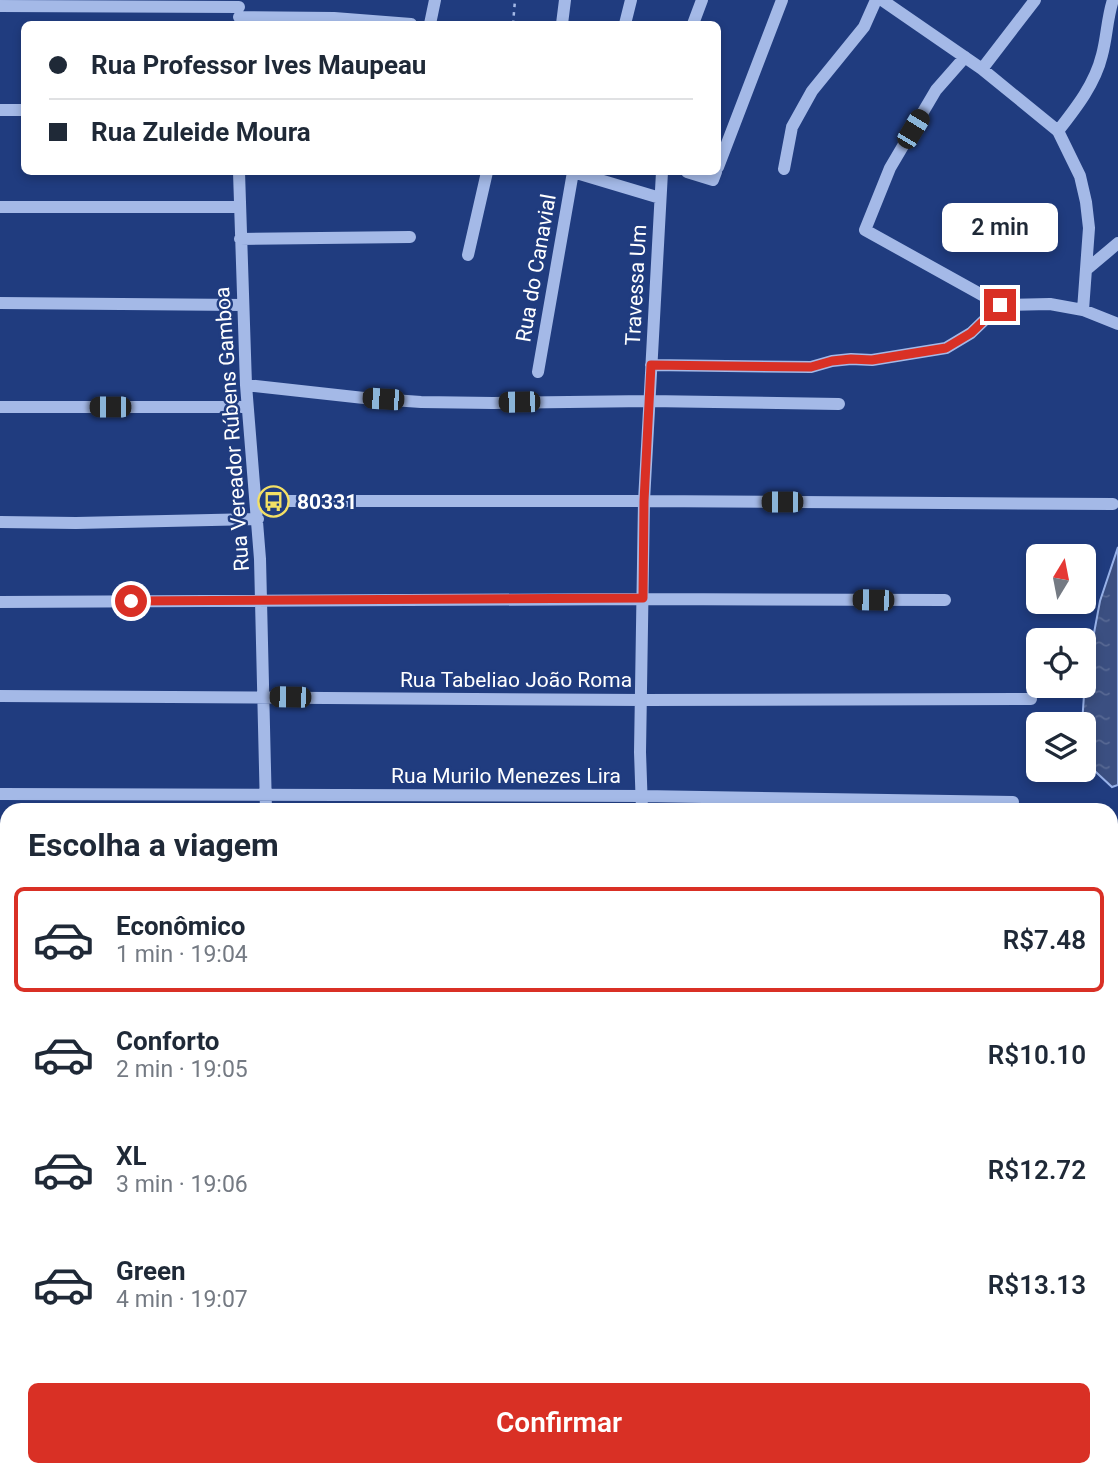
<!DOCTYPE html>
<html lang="pt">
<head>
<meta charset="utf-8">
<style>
	body { margin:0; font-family:Roboto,sans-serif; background:#f6f6f7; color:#1f2937; height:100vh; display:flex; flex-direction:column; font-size:26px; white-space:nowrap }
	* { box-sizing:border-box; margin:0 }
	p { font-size:23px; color:#747a83 }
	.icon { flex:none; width:38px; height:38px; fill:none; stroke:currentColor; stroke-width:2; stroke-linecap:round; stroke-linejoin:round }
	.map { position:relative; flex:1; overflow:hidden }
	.panel { position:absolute; left:0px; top:803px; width:1118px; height:674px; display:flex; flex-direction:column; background:#fff; border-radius:21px 21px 0 0; box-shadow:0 4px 10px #0003 }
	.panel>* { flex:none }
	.guide { position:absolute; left:21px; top:21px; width:700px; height:154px; border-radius:10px; box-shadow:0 4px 10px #0003; display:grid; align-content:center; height:154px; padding:0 28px; background:#fff }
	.needle { width:46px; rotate:10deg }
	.controls { position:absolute; left:1026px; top:544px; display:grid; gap:14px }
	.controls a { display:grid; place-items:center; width:70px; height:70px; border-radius:10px; background:#fff; box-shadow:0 4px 10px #0003; font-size:35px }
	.end { position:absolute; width:32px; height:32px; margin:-16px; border:9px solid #d93025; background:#fff; box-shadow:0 0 0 4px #fff }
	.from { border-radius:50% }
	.bubble { position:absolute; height:49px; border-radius:10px; background:#fff; box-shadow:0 4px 10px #0003; font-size:23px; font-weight:600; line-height:49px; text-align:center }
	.car { position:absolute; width:21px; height:42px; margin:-21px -10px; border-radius:9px; box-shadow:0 0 5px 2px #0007; background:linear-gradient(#222 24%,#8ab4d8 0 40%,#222 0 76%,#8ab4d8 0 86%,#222 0) }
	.guide b { display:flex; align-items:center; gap:24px; height:66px; font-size:26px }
	.guide b+b { border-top:2px solid #e0e1e3 }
	.guide i { width:18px; height:18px; background:#1f2937 }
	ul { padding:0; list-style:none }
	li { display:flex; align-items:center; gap:21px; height:105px; margin:0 14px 10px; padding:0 14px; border:4px solid transparent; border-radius:10px }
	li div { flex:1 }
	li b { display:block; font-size:26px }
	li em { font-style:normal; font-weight:600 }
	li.on { border-color:#d93025 }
	li>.icon { width:63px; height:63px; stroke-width:1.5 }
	h2 { padding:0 28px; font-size:32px; line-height:84px }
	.action { display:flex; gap:14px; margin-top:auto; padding:14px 28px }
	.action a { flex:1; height:80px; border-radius:10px; background:#d93025; color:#fff; font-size:28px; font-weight:600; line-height:80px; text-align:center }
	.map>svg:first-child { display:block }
	.grass { fill:url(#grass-tufts) }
	.forest { fill:url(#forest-firs) }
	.wetland { fill:url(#wetland-marsh) }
	.water { fill:url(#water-ripples); stroke:#98b2e9; stroke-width:2 }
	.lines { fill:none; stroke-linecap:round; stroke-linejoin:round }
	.path { stroke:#a4b9e7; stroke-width:2.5; stroke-dasharray:3.5 5; stroke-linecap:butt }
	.minor { stroke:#a4b9e7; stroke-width:12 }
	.shaded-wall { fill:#304574 }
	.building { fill:#4562a6; stroke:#304574; stroke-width:2 }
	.route { stroke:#d93025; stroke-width:9 }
	.labels { text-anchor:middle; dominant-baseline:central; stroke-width:5; stroke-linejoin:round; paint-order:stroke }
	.street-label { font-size:21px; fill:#fff; stroke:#203c7f }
	.poi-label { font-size:21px; font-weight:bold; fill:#fff; stroke:#203c7f; text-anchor:start }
</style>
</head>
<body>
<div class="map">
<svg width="1118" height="1476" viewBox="0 0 1118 1476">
	<defs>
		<pattern id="grass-tufts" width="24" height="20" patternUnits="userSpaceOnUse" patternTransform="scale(1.75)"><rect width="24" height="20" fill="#33539d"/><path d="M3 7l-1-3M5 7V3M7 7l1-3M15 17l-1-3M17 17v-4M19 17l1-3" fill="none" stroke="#526dac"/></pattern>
		<pattern id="forest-firs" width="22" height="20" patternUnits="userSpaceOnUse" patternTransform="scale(1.75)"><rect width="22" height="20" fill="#33539d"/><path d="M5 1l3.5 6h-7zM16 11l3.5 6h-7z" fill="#526dac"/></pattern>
		<pattern id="wetland-marsh" width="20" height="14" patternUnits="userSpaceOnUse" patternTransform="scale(1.75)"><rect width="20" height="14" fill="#33539d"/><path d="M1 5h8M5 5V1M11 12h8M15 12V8" fill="none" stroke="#526dac"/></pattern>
		<pattern id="water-ripples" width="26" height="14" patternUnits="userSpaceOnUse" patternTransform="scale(1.75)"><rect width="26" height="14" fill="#3b4f81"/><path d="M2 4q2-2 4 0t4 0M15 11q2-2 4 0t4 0" fill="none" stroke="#586994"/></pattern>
	</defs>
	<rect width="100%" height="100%" fill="#203c7f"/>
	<path class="grass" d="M0,1089L7,1090V1470H1111V1173L1118,1174V1476H0Z"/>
	<path class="forest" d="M0,871L7,872V967H0Z
		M1111,1007L1118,1009V1059L1111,1057Z
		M0,1089L7,1090V1167H3L0,1163Z
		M321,1470H392L394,1476H319Z"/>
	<path class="wetland" d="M1118,1320V1395L1111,1398V1321Z
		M1111,1424L1118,1433V1476H1054L1055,1470H1111Z"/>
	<path class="water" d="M1118,547V785L1112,787L1083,760V724H1082L1085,681L1100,601Z
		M0,967H7V1054L0,1051Z
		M1111,1057L1118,1059V1144L1111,1143Z"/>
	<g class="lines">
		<path class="path" d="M513,24L515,0
			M527,1470L529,1476
			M773,1470L783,1476
			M462,1476L484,1470
			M831,1476L833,1470
			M921,1476L931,1470"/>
		<path class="minor" d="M882,0L982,69L1058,131L1080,176L1086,202L1089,228L1083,310
			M0,6L239,7
			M239,17L334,18L411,24
			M430,24L435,0
			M562,24L565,0
			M625,24L631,0
			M693,24L702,0
			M965,57L936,90L890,168L865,230L1000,305
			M982,69L1035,0
			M0,110H24
			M1058,131C1076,108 1095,84 1102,55C1107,37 1107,18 1113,0
			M718,167L782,0
			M784,169L792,127L812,91L864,27L876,0
			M239,172L246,385L260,559L266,810
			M573,172L660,198
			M687,172L713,180L716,172
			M0,207H239
			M240,239L410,237
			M468,255L487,172
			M1086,270L1118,243
			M0,303L243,305
			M651,365L811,367L832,361L851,359L872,360L946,348L971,333L1000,305L1050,304L1083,310L1118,324
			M538,372L573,172
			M246,385L364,398L421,402L493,403L649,401L839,404
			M0,407H247
			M256,501H644L1113,504
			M0,522L76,523L258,519
			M0,602L643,599L945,600
			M0,696L642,700L1031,699
			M0,794L642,796L1013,802
			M642,810L640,752L644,501L662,172
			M1111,838L1118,839
			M0,864H7
			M1111,1189L1118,1191
			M0,1373L7,1365
			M0,1465L7,1467
			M21,1470L41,1476
			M682,1470L695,1476
			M126,1476L128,1470
			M373,1476L375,1470
			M554,1476L575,1470
			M850,1476L851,1470
			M887,1476L890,1470"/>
	</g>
	<path class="shaded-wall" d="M1118,911V928L1111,929V912Z"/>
	<path class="building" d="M1118,887V911L1111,912V888Z"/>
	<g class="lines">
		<path class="route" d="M131,601L643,598L644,501L651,365L811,367L832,361L851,359L872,360L946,348L971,333L1000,305"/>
	</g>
	<defs>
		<symbol id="bus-ring" viewBox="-11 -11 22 22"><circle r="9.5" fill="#203c7f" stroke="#f4e065" stroke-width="1.5"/><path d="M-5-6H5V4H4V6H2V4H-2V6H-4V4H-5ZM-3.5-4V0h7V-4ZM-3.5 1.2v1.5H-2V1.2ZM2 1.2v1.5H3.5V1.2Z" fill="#f4e065"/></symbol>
	</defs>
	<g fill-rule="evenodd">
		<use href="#bus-ring" x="256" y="484" width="35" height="35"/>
	</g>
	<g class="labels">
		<g class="street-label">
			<text transform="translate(536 268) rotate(-80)">Rua do Canavial</text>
			<text transform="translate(636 285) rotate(-87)">Travessa Um</text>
			<text transform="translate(232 429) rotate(-94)">Rua Vereador Rúbens Gamboa</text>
			<text x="516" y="680">Rua Tabeliao João Roma</text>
			<text x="506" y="776">Rua Murilo Menezes Lira</text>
		</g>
		<g class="poi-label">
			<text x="297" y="502">80331</text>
		</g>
	</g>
</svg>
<div class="controls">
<a><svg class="needle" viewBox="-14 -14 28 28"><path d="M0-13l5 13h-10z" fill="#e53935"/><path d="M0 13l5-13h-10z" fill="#747a83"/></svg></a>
<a><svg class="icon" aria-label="locate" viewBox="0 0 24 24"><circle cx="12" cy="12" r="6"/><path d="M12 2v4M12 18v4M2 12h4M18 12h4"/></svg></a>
<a><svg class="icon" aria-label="layers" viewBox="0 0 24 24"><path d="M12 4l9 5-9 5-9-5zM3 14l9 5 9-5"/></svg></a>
</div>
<i class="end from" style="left:131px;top:601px"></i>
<i class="end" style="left:1000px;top:305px"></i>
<div class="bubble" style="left:942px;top:203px;width:116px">2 min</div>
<i class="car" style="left:913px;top:129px;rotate:31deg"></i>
<i class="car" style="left:383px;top:399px;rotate:274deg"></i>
<i class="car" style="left:519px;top:402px;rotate:269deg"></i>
<i class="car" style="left:110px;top:407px;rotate:270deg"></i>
<i class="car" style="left:782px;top:502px;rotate:270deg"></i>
<i class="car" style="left:873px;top:600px;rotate:271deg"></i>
<i class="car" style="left:290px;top:697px;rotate:271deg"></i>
<div class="guide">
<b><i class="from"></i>Rua Professor Ives Maupeau</b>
<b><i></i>Rua Zuleide Moura</b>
</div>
<section class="panel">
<h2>Escolha a viagem</h2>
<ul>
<li class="on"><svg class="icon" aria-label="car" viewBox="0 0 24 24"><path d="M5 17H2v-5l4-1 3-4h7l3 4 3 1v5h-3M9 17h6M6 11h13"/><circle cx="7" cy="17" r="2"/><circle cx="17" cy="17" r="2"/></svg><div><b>Econômico</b><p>1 min · 19:04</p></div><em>R$7.48</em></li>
<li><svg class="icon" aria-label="car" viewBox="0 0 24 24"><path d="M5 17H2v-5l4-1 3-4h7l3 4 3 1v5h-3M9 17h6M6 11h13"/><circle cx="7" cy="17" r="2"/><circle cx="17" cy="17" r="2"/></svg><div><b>Conforto</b><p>2 min · 19:05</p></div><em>R$10.10</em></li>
<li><svg class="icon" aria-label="car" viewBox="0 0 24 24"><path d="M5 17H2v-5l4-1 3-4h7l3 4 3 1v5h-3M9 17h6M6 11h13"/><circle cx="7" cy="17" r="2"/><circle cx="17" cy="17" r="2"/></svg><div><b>XL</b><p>3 min · 19:06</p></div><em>R$12.72</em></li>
<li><svg class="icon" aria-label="car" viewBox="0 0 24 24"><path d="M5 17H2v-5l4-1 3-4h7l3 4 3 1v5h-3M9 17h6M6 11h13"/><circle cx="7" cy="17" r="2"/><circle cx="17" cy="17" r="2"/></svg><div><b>Green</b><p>4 min · 19:07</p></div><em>R$13.13</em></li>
</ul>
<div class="action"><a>Confirmar</a></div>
</section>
</div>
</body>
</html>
